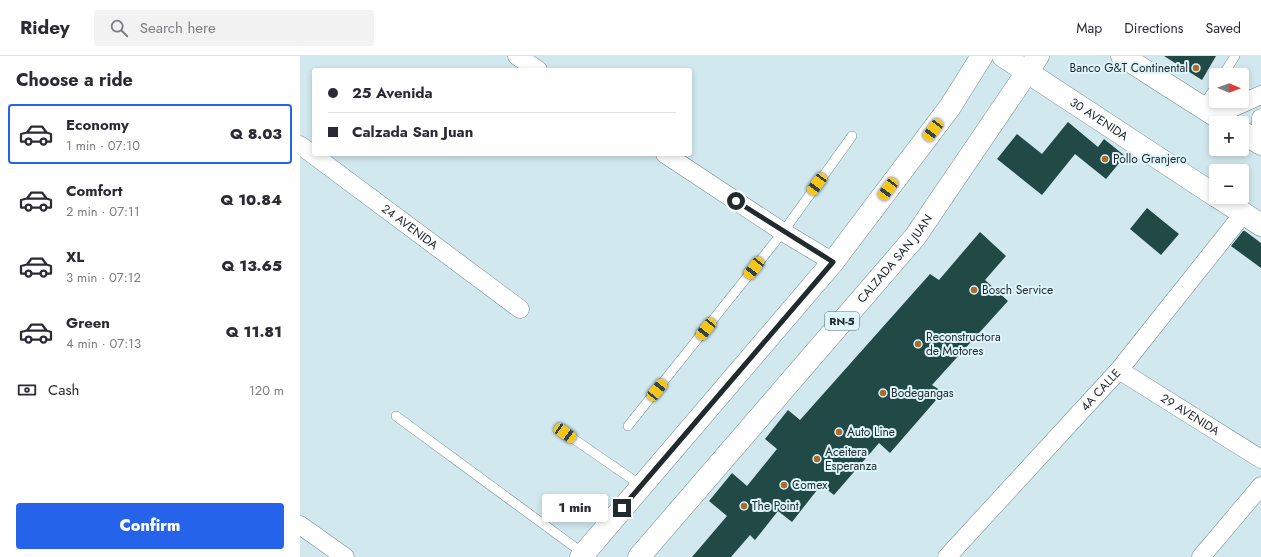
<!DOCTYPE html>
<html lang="en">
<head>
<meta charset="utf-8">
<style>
	body { margin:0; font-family:Jost,sans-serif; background:#f2f2f3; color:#2b2b33; height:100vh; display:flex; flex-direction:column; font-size:15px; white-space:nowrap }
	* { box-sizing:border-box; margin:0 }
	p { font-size:13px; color:#7c7c81 }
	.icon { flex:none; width:22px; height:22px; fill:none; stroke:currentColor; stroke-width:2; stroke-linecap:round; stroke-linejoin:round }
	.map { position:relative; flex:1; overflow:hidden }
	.drawer { display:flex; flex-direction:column; background:#fff; width:300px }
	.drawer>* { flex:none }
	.guide { position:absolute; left:12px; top:12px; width:380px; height:88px; border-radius:4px; box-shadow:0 2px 6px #0003; display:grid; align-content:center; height:88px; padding:0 16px; background:#fff }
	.needle { width:26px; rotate:91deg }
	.tools { position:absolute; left:909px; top:12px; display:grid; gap:8px }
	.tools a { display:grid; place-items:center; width:40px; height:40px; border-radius:4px; background:#fff; box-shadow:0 2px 6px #0003; font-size:20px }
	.end { position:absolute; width:18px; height:18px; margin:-9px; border:5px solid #212a2d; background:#fff; box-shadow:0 0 0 2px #fff }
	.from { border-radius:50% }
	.bubble { position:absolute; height:28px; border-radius:4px; background:#fff; box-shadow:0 2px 6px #0003; font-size:13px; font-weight:800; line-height:28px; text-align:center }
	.car { position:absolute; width:12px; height:24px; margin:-12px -6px; border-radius:5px; box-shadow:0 0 3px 1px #0007; background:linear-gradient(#f5c518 24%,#345 0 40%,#f5c518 0 76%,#345 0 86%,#f5c518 0) }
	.guide b { display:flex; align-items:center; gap:14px; height:38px; font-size:15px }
	.guide b+b { border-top:1px solid #e1e1e2 }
	.guide i { width:10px; height:10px; background:#2b2b33 }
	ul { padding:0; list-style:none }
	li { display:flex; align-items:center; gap:12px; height:60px; margin:0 8px 6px; padding:0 8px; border:2px solid transparent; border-radius:4px }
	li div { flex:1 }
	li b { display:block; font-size:15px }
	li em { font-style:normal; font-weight:800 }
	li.selected { border-color:#2563eb }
	li>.icon { width:36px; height:36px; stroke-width:1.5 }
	h2 { padding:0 16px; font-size:18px; line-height:48px }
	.pay { display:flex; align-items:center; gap:10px; height:44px; padding:0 16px; font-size:15px }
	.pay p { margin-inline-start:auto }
	.cta { display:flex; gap:8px; margin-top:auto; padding:8px 16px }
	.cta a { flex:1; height:46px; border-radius:4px; background:#2563eb; color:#fff; font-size:16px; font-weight:800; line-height:46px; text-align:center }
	header { display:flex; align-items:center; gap:24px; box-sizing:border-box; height:56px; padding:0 20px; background:#fff; border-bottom:1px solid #e1e1e2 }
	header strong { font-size:19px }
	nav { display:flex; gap:22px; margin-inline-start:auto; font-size:14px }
	.search { width:280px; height:36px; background:#f2f2f3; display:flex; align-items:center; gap:10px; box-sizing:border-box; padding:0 14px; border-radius:4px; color:#7c7c81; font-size:15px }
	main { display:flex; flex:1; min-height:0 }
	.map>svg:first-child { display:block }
	.building { fill:#214945 }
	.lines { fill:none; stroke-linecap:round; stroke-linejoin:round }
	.service-casing { stroke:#748a90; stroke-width:10 }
	.minor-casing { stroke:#748a90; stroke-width:19 }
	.tertiary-casing { stroke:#748a90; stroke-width:23 }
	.primary-casing { stroke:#748a90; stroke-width:23 }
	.service { stroke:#fff; stroke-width:9 }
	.minor { stroke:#fff; stroke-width:18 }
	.tertiary { stroke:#fff; stroke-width:22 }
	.primary { stroke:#fff; stroke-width:22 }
	.route { stroke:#212a2d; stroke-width:5 }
	.poi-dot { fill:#a86d2d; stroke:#def5fc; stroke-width:1.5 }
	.labels { text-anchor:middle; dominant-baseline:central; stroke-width:4; stroke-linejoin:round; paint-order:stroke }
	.shield { fill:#def5fc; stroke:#5a676b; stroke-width:1 }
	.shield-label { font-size:11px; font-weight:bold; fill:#212a2d }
	.poi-label { font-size:12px; fill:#212a2d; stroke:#def5fc; text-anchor:start }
	.street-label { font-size:12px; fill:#212a2d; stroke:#def5fc }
</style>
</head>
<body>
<header>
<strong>Ridey</strong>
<div class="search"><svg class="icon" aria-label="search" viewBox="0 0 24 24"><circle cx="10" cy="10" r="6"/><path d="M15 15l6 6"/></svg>Search here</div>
<nav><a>Map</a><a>Directions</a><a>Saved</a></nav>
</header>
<main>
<section class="drawer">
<h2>Choose a ride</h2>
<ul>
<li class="selected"><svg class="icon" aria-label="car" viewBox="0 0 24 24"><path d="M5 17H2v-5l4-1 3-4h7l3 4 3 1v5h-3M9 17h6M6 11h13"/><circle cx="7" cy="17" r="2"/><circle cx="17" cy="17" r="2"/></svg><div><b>Economy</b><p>1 min · 07:10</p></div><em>Q 8.03</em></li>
<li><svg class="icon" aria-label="car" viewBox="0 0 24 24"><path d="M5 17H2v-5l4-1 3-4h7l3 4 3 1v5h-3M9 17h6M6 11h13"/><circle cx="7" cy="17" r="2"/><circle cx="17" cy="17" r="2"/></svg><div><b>Comfort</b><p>2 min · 07:11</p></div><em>Q 10.84</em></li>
<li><svg class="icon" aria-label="car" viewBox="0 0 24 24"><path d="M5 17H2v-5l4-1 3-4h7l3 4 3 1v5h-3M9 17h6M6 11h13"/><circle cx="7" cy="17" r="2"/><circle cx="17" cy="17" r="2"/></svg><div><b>XL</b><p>3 min · 07:12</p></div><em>Q 13.65</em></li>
<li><svg class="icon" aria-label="car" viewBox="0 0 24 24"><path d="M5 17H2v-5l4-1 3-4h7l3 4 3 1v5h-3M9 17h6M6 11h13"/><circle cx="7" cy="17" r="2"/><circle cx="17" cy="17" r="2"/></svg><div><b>Green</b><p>4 min · 07:13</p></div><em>Q 11.81</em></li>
</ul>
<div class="pay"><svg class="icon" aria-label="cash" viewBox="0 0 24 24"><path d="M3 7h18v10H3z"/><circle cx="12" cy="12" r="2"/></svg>Cash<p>120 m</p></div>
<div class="cta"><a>Confirm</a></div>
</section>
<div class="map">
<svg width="961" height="501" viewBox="0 0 961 501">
	<rect width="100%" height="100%" fill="#d1e8ef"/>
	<path class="building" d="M864,0H916L902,24Z
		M768,66L798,91L804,83L825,100L806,123L775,98L742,139L697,103L717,78L742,98Z
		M847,152L879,178L861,199L830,173Z
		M943,175H945L961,187V212L931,190Z
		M680,176L706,200L685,224L708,245L632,329L643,336L590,397L579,387L534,439L521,429L492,466L478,455L455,484L450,479L431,501H392L427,460L409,445L432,417L447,430L477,393L465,383L488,354L500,364L630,218L639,224Z"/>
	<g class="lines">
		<defs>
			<path id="service" d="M923,19L935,0
				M902,51L916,30
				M96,360L284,498
				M328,370L483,176L552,80
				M265,377L342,430"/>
			<g id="minor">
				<path d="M217,0L238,14"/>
				<path d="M904,52L915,56L932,52L961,39"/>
				<path d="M961,62V85"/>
				<path id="s1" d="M0,89L220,253"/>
				<path d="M365,98L483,176L533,206"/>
				<path id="s2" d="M819,314L961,403"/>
				<path d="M0,469L45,501"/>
				<path id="s3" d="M647,501L819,314L943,158"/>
				<path d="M901,501L961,430"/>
			</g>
			<g id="tertiary">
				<path id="s4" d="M703,0L916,140"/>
				<path d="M822,0L927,67"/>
				<path d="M942,76L961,88"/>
				<path d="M918,141L961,169"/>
			</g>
			<g id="primary">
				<path d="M281,501L533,206L650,51L682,0"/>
				<path id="s5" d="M339,501L615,181L738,0"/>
			</g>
		</defs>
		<use href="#service" class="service-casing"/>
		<use href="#minor" class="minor-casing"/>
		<use href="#tertiary" class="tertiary-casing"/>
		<use href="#primary" class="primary-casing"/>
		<use href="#service" class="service"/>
		<use href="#minor" class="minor"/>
		<use href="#tertiary" class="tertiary"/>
		<use href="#primary" class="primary"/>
	</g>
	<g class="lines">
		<path class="route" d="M322,452L533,206L436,145"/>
	</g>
	<g class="poi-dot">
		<circle cx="896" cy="12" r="4"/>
		<circle cx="805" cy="103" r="4"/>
		<circle cx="674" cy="234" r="4"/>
		<circle cx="618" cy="288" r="4"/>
		<circle cx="583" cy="337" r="4"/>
		<circle cx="539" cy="376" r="4"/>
		<circle cx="517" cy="403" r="4"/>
		<circle cx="484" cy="429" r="4"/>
		<circle cx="444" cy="450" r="4"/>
	</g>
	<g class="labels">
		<rect class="shield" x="525" y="256" width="34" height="18" rx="3"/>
		<g class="shield-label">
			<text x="542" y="265">RN-5</text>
		</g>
		<g class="poi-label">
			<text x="888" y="12" text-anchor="end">Banco G&amp;T Continental</text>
			<text x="813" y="103">Pollo Granjero</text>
			<text x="682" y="234">Bosch Service</text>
			<text x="626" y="281">Reconstructora<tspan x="626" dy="14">de Motores</tspan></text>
			<text x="591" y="337">Bodegangas</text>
			<text x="547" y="376">Auto Line</text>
			<text x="525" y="396">Aceitera<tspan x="525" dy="14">Esperanza</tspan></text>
			<text x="492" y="429">Comex</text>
			<text x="452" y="450">The Point</text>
		</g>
		<g class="street-label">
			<text stroke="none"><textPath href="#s4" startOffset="115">30 AVENIDA</textPath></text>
			<text stroke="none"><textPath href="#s1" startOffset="137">24 AVENIDA</textPath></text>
			<text stroke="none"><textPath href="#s5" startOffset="393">CALZADA SAN JUAN</textPath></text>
			<text stroke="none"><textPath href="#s3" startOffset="227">4A CALLE</textPath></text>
			<text stroke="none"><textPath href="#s2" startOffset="84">29 AVENIDA</textPath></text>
		</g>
	</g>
</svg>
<div class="tools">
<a><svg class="needle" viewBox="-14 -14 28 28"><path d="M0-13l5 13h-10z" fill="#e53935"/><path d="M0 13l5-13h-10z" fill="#7c7c81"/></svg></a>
<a>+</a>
<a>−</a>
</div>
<i class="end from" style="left:436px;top:145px"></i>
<i class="end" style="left:322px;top:452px"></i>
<div class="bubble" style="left:242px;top:438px;width:66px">1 min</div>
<i class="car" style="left:633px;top:74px;rotate:217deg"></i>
<i class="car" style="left:517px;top:128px;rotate:216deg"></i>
<i class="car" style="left:588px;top:133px;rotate:217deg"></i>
<i class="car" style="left:454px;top:212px;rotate:218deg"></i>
<i class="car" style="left:406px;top:273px;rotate:219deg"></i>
<i class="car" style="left:357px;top:334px;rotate:39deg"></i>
<i class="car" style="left:265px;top:377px;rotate:125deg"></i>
<div class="guide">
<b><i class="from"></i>25 Avenida</b>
<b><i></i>Calzada San Juan</b>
</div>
</div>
</main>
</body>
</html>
